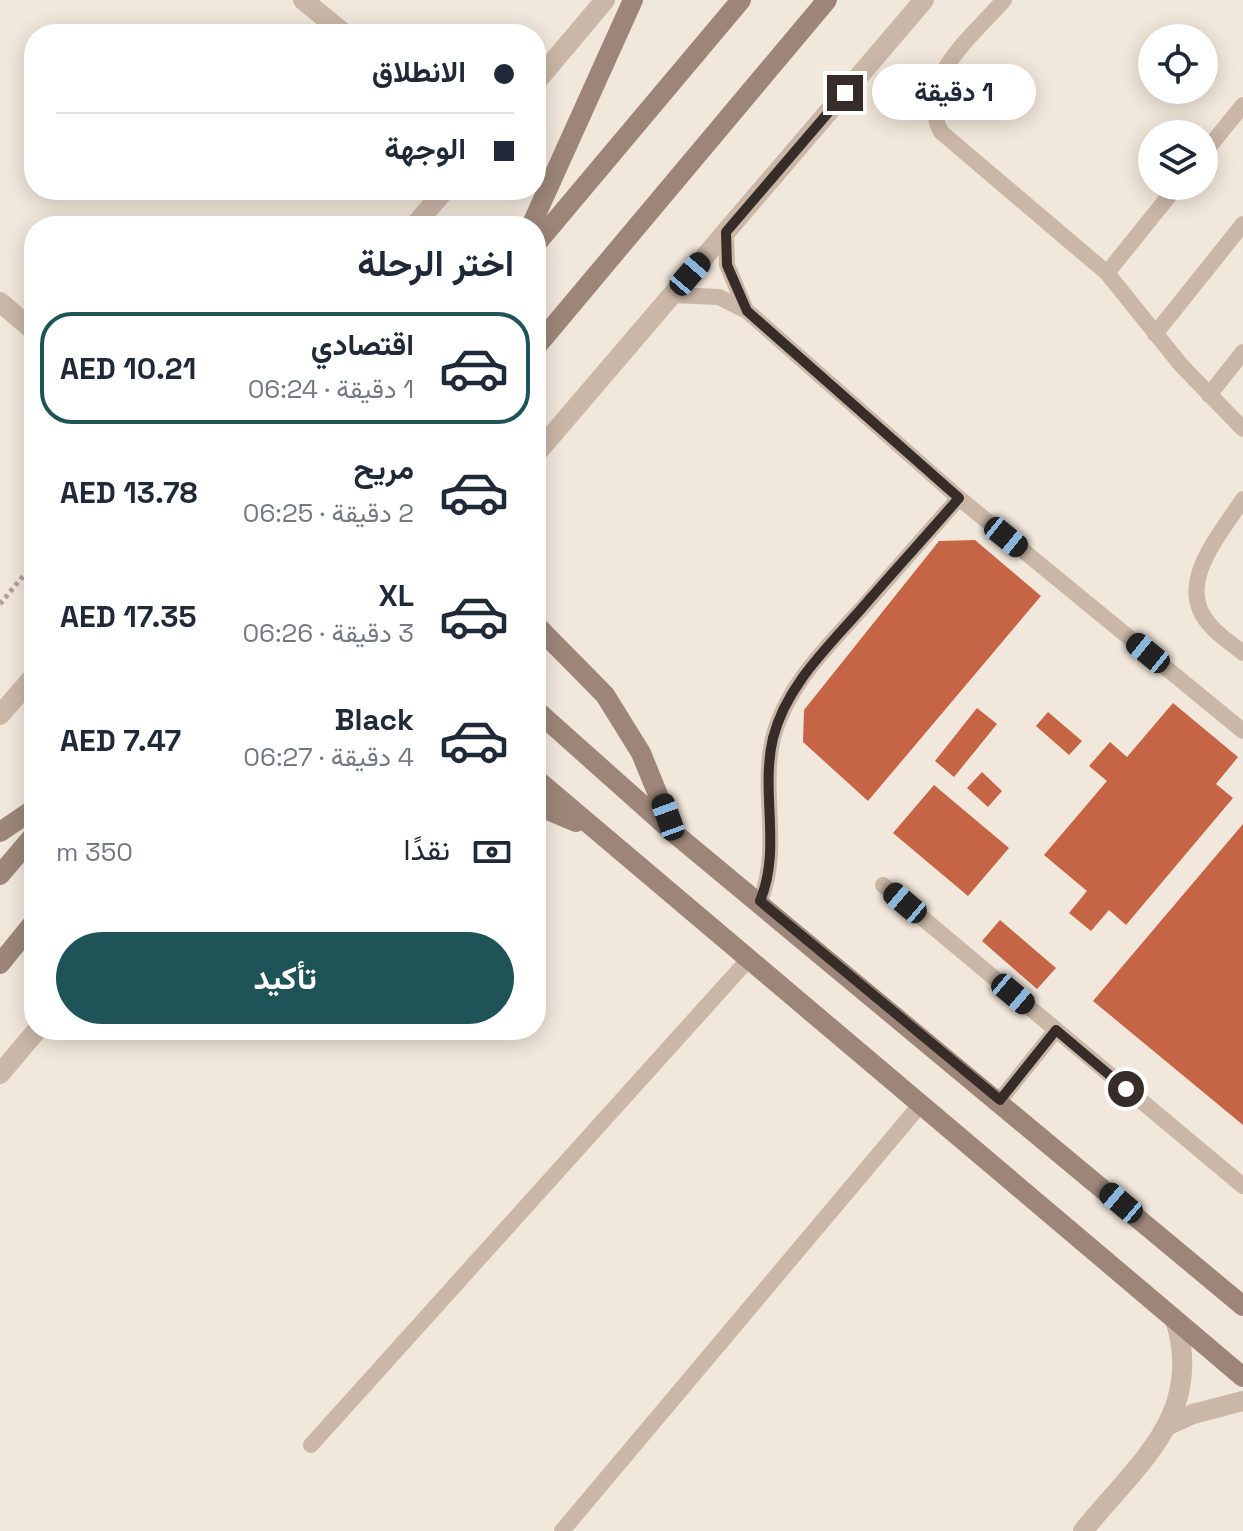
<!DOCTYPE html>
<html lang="ar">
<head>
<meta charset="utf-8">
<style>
	body { margin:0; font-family:"Space Grotesk",Vazirmatn,sans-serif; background:#f2f2f3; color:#1f2937; direction:rtl; height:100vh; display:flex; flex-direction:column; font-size:30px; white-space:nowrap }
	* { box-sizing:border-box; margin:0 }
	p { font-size:26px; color:#747a83 }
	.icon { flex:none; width:44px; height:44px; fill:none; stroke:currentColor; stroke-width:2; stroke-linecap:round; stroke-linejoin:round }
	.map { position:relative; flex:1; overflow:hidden; direction:ltr }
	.sheet { position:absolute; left:24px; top:216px; width:522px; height:824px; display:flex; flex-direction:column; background:#fff; border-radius:32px; box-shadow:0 4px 20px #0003; direction:rtl }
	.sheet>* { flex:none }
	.hud { position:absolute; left:24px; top:24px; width:522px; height:176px; border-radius:32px; box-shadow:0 4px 20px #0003; direction:rtl; display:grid; align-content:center; height:176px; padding:0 32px; background:#fff }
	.controls { position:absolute; left:1138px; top:24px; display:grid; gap:16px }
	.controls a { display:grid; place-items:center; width:80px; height:80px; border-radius:50%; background:#fff; box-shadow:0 4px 20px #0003; font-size:40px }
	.end { position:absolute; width:36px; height:36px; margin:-18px; border:10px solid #362c28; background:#fff; box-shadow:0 0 0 4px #fff }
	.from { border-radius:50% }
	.bubble { position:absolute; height:56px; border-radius:28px; background:#fff; box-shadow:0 4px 20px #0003; font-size:26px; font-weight:700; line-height:56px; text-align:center; direction:rtl }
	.car { position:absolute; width:24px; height:48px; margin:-24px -12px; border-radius:10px; box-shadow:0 0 6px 2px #0007; background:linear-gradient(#222 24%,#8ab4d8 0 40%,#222 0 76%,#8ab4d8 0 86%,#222 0) }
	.hud b { display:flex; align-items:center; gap:28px; height:76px; font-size:30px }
	.hud b+b { border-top:2px solid #e0e1e3 }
	.hud i { width:20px; height:20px; background:#1f2937 }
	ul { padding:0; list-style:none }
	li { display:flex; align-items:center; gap:24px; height:112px; margin:0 16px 12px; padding:0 16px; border:4px solid transparent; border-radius:32px }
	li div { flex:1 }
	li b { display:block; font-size:30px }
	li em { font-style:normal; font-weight:700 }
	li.active { border-color:#1e5357 }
	li>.icon { width:72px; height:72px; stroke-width:1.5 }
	h2 { padding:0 32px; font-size:36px; line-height:96px }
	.pay { display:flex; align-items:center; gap:20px; height:88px; padding:0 32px; font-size:30px }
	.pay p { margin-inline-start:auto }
	.button { display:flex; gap:16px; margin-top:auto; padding:16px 32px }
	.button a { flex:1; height:92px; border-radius:48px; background:#1e5357; color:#fff; font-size:32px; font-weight:700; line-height:92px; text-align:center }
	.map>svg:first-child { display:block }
	.building { fill:#c56546 }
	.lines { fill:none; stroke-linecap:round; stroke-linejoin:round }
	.path { stroke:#b5a191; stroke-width:5; stroke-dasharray:4 4; stroke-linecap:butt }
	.lane { stroke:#cab7a7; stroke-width:16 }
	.street { stroke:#cab7a7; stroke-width:20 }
	.secondary { stroke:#9d8679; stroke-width:20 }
	.route { stroke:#362c28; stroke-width:10 }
</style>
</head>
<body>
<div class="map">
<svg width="1243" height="1531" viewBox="0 0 1243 1531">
	<rect width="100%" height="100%" fill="#f2e7db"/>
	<path class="building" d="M975,540L1041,596L868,801L803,742L804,710L939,541Z
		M1173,703L1238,757L1216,784L1233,798L1126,925L1109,910L1091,931L1069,913L1087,891L1044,855L1107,781L1089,766L1110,742L1127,757Z
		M977,708L997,724L954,777L935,761Z
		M1048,712L1082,741L1069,755L1036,726Z
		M982,772L1002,791L988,807L967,788Z
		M934,785L1009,848L968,896L893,833Z
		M1243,824V1125L1093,1001Z
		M1000,920L1056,968L1037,989L982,941Z"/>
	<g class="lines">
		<path class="path" d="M0,604L34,563"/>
		<path class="lane" d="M1004,0C973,36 914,80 941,132L1107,273L1181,365L1243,429
			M1204,153L1243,105
			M726,232L727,265L746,310
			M1107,273L1177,186
			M672,295L719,297L747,311L959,498L1243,731
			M1155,334L1243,224
			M1209,395L1243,352
			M1243,499C1221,534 1173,585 1210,625C1219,636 1232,644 1243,653
			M883,885L1243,1186
			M760,901C782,848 760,793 773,738C787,684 830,644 866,604C897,568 928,533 959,498
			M1000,1100L1056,1030
			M311,1445L748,960
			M562,1531L921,1104"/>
		<path class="street" d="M303,0L345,34
			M536,82L605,0
			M414,226L445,190
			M0,302L34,331
			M536,454L924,0
			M0,715L34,676
			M0,1074L37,1030
			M1169,1425L1193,1414L1243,1401
			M1083,1531C1138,1463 1205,1414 1175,1320"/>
		<path class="secondary" d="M531,226L633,0
			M536,244L741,0
			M536,347L827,0
			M536,625L605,695L641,753L672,829
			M536,710L674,833L1243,1306
			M536,779L1243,1377
			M536,805L576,822
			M0,832L34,809
			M0,875L34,835
			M0,964L34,922"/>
	</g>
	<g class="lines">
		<path class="route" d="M845,93L726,232L727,265L747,311L959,498C927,535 894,571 862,608C827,648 786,686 773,738C760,793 782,848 760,901L1000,1100L1056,1030L1126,1089"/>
	</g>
</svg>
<div class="controls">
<a><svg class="icon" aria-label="locate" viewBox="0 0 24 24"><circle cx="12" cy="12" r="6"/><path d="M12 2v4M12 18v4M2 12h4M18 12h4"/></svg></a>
<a><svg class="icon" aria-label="layers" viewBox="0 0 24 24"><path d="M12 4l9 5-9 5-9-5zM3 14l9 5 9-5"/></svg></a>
</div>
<i class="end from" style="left:1126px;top:1089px"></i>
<i class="end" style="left:845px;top:93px"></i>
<div class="bubble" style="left:872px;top:64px;width:164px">1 دقيقة</div>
<i class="car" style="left:690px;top:274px;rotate:41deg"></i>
<i class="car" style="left:1006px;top:537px;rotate:129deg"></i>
<i class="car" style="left:1148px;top:653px;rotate:309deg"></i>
<i class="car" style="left:668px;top:817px;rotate:340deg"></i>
<i class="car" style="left:905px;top:903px;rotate:310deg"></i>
<i class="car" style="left:1013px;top:994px;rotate:130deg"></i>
<i class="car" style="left:1121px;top:1203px;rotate:310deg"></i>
<div class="hud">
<b><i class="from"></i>الانطلاق</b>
<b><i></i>الوجهة</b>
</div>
<section class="sheet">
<h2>اختر الرحلة</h2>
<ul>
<li class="active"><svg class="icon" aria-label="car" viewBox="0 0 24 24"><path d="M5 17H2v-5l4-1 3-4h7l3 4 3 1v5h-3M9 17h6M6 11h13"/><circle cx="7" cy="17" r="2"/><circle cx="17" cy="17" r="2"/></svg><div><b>اقتصادي</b><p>1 دقيقة · 06:24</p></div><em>AED 10.21</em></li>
<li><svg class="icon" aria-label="car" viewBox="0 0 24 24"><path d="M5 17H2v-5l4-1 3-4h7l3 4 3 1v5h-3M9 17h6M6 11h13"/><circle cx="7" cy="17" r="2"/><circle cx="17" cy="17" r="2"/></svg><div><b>مريح</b><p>2 دقيقة · 06:25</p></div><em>AED 13.78</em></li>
<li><svg class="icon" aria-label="car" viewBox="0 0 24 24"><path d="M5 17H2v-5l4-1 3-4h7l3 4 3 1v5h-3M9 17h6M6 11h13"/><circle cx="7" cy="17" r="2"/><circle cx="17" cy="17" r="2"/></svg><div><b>XL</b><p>3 دقيقة · 06:26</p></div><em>AED 17.35</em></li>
<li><svg class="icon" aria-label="car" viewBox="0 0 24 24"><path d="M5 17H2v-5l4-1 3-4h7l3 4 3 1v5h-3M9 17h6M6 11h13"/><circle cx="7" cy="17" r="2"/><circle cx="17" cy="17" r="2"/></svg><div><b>Black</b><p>4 دقيقة · 06:27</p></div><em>AED 7.47</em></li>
</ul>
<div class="pay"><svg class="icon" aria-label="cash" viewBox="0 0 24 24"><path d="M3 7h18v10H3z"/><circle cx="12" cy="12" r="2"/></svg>نقدًا<p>350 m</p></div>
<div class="button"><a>تأكيد</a></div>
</section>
</div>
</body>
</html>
